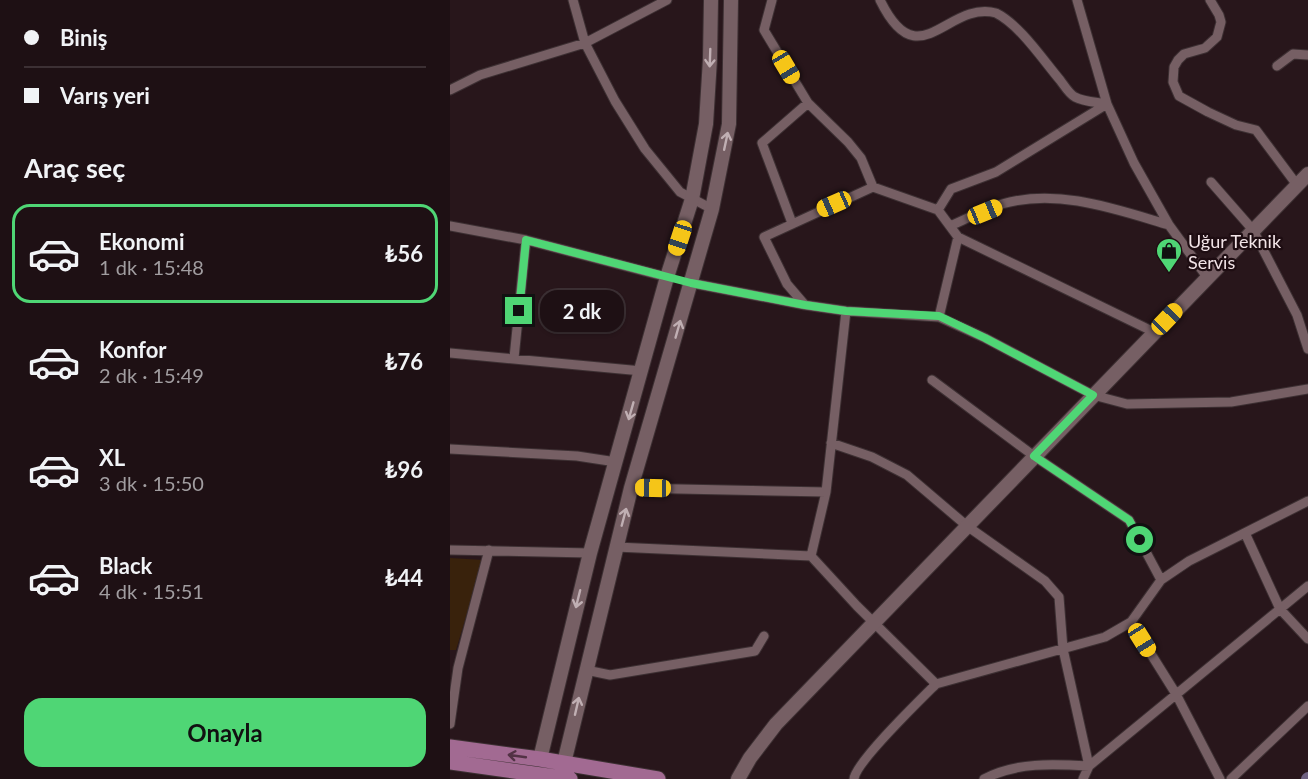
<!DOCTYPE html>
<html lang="tr">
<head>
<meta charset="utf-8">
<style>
	body { margin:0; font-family:Lato,sans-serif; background:#2b1e22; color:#f1f3f6; height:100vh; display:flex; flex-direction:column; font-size:22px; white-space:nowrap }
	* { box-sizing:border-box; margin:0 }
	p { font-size:20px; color:#a19da0 }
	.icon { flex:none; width:33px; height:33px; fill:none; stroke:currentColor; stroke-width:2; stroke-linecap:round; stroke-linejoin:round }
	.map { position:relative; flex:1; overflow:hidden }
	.side { display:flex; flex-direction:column; background:#1e1014; width:450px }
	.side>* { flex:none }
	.banner { display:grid; align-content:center; height:132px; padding:0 24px; background:#1e1014 }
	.end { position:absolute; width:27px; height:27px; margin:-14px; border:8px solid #4fd675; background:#111; box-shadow:0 0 0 3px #111 }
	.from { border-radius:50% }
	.bubble { position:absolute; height:42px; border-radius:18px; background:#1e1014; box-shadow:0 2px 4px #0004,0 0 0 2px #3c3034; font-size:20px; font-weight:700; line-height:42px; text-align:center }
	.car { position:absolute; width:18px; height:36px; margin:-18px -9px; border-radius:8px; box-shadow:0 0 4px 2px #0007; background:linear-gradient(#f5c518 24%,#345 0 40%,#f5c518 0 76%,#345 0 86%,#f5c518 0) }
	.banner b { display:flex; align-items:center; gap:21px; height:57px; font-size:22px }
	.banner b+b { border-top:2px solid #3c3034 }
	.banner i { width:15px; height:15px; background:#f1f3f6 }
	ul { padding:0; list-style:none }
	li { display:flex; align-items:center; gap:18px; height:99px; margin:0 12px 9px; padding:0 12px; border:3px solid transparent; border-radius:18px }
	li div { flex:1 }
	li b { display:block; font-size:22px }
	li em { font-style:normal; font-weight:700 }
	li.selected { border-color:#4fd675 }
	li>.icon { width:54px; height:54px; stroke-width:1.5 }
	h2 { padding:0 24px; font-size:27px; line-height:72px }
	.button { display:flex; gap:12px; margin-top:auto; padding:12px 24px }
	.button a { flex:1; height:69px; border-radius:18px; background:#4fd675; color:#111; font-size:24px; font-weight:700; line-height:69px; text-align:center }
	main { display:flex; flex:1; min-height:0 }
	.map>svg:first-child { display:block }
	.green { fill:#39220c }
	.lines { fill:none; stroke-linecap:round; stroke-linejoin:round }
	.canal { stroke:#6e6080; stroke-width:12 }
	.street-casing { stroke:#3d3033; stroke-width:11 }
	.secondary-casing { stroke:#3d3033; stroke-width:16 }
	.primary-casing { stroke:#3d3033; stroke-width:17 }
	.street { stroke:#765f64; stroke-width:9 }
	.secondary { stroke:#765f64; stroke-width:14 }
	.primary { stroke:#a26a92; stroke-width:15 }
	.oneway { stroke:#c0afb3 }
	.oneway2 { stroke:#533245 }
	.route { stroke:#4fd675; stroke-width:8 }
	.labels { text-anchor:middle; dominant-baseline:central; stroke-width:4.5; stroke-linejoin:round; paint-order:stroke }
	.poi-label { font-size:18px; fill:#f2e4e7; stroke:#1e0d12; text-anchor:start }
</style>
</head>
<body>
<main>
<section class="side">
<div class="banner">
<b><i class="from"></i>Biniş</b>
<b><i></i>Varış yeri</b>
</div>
<h2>Araç seç</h2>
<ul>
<li class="selected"><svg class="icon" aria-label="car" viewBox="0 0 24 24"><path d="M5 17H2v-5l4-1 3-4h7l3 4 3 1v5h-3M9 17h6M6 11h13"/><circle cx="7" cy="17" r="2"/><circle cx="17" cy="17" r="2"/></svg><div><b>Ekonomi</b><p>1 dk · 15:48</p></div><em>₺56</em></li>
<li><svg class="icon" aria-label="car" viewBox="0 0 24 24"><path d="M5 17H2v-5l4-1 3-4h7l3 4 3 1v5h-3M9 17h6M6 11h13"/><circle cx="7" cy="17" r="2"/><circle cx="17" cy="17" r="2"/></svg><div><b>Konfor</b><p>2 dk · 15:49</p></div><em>₺76</em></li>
<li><svg class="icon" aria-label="car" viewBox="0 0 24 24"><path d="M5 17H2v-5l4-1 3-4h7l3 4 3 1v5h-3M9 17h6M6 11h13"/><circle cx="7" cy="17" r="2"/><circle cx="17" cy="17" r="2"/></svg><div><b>XL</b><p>3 dk · 15:50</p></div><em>₺96</em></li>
<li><svg class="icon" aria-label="car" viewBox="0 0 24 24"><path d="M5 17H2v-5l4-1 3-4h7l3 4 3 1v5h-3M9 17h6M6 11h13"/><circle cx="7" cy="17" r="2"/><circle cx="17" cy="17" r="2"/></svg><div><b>Black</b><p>4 dk · 15:51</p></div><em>₺44</em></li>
</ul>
<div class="button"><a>Onayla</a></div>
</section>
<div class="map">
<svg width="858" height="779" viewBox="0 0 858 779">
	<rect width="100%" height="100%" fill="#28161b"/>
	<path class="green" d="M0,558L33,560L6,650H0Z"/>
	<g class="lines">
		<path class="canal" d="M857,779L858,778"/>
		<defs>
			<path id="street" d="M123,0L135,43L165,101L195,149L230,192L262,209
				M322,0L314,30L358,103L398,142L411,158L423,187
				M430,0C469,80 497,0 546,13C570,25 593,60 610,80C614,85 619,94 625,97C634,102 647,102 657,104
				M627,0L657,104L684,163L719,225L757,277
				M760,0L769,15L771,22L767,37L755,48L734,54L728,60L724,67L723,82L729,96L758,112L786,125L806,130L847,185
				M827,66L843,54L858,55
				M0,90L30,75L135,43L217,0
				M761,182L803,230L847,315L858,349
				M488,210L501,189L546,172L657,104
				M342,223L312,143L358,103
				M0,226L76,240L217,277
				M500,226C517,219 534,209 552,204C608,188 665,209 719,225
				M241,283L355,305
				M396,311L376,492L361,556L407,606L486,684L655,637L681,622L711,580L739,561L858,501
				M489,317L508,237
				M704,332L508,237L488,210L423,187L314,237L337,284L355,305L396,311L489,317L535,338L643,395L677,404L781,402L858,389
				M0,353L192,371
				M64,358L76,240
				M482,380L584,456L679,520L711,580
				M381,443L422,457L457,475L517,526L595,581L609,597L613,649L639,766C603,764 566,762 534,779
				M0,449L127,456L166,462
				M181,488L376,492
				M795,533L830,609L858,639
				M166,547L361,556
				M0,550L140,553
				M681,622L726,694L770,779
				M136,670L160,675L305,651L314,636
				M0,724L8,668L39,550
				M404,779C405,763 471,699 486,684
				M633,779L639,766L858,586
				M781,779L858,706"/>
			<path id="secondary" d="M90,759L140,553L217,277L242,199L256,124L260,59L261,0
				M114,763L181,488L262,209L279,124L281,0
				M288,779L300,758L326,724L858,174"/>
			<path id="primary" d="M0,747L90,759L208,779
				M0,762L120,779"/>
		</defs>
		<use href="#street" class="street-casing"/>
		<use href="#secondary" class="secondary-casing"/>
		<use href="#primary" class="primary-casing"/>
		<use href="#street" class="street"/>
		<use href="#secondary" class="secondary"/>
		<use href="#primary" class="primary"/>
	</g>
	<defs><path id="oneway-shaft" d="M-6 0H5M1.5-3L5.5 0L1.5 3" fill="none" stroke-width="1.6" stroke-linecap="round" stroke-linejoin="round" transform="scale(1.5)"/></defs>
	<g class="oneway">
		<use href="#oneway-shaft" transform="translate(260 58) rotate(92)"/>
		<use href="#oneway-shaft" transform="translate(276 141) rotate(-78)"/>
		<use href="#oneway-shaft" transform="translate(228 329) rotate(-74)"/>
		<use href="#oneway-shaft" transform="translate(181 411) rotate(106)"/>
		<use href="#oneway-shaft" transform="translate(174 517) rotate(-75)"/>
		<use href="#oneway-shaft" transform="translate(128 599) rotate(104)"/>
		<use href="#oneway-shaft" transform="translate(127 706) rotate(-77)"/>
	</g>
	<use class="oneway2" href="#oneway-shaft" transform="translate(67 756) rotate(-172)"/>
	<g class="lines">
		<path class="route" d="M69,311L76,240L241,283L355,305L396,311L489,316L535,338L643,395L584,456L679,520L690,540"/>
	</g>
	<defs>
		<symbol id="shop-pin" viewBox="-11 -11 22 30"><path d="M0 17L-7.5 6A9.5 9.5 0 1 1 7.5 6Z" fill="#4fd675" stroke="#1e0d12"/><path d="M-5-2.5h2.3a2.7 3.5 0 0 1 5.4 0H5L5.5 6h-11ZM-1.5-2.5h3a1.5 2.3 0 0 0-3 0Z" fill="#111"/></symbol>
	</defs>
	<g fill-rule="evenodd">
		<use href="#shop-pin" x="704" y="236" width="30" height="40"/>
	</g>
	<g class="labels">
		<g class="poi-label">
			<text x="738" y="241">Uğur Teknik<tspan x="738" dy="21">Servis</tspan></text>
		</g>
	</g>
</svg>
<i class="end from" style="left:690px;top:540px"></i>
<i class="end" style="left:69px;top:311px"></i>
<div class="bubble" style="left:90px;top:290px;width:84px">2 dk</div>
<i class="car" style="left:336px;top:67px;rotate:149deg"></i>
<i class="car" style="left:384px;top:204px;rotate:246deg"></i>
<i class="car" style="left:535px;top:212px;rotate:68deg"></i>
<i class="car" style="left:230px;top:238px;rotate:198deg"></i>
<i class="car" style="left:717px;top:319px;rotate:44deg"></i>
<i class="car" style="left:203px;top:488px;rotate:271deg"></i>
<i class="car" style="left:692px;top:640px;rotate:148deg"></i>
</div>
</main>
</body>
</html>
